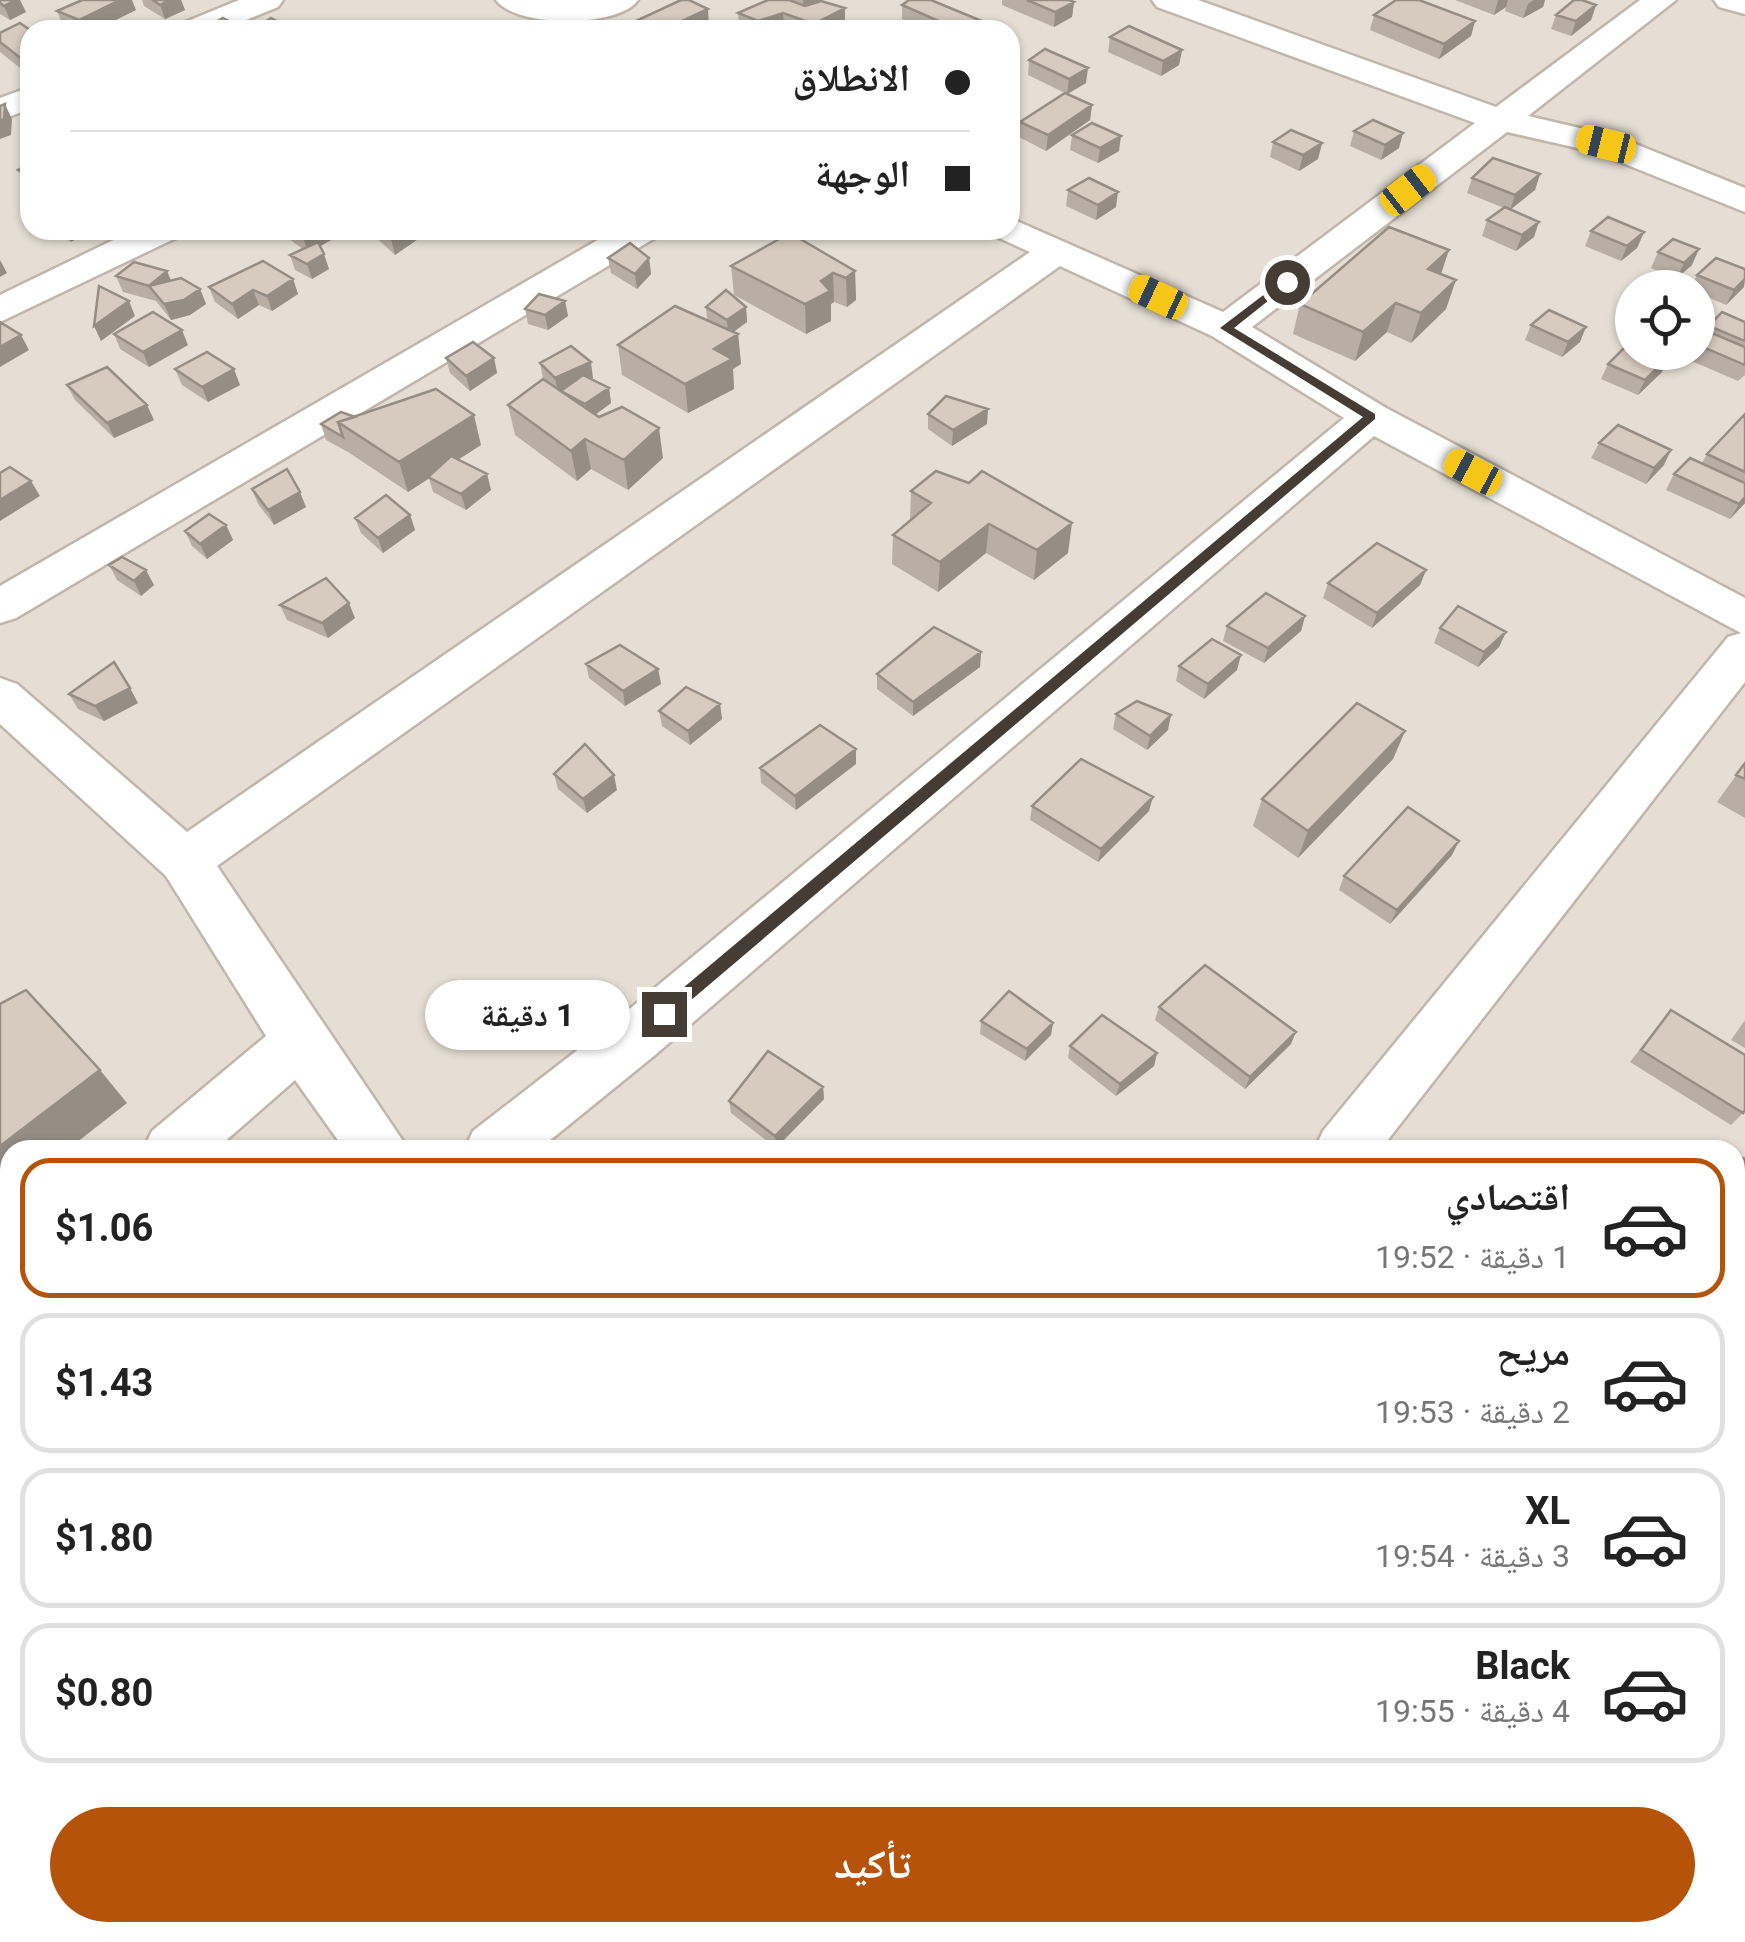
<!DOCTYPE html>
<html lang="ar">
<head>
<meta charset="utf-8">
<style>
	body { margin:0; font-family:Roboto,"Noto Naskh Arabic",sans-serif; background:#f2f2f2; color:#222; direction:rtl; height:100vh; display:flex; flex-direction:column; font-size:38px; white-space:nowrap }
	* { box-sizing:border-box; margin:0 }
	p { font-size:32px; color:#767676 }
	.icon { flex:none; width:55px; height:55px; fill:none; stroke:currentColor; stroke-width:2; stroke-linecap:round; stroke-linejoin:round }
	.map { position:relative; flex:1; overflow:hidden; direction:ltr }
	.panel { position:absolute; left:0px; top:1140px; width:1745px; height:802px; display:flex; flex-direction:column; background:#fff; border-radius:30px 30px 0 0; box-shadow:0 2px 8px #0004; direction:rtl }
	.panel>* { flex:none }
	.guide { position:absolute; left:20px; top:20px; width:1000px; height:220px; border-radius:30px; box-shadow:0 2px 8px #0004; direction:rtl; display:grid; align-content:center; height:220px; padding:0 50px; background:#fff }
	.buttons { position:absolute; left:1615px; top:270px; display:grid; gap:20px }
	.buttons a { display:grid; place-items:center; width:100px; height:100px; border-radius:50%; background:#fff; box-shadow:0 2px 8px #0004; font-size:50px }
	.end { position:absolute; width:45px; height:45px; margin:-22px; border:12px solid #453d35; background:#fff; box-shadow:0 0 0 5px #fff }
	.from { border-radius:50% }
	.bubble { position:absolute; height:70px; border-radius:35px; background:#fff; box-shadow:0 2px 8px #0004; font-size:32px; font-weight:700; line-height:70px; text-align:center; direction:rtl }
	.car { position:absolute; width:30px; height:60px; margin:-30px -15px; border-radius:12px; box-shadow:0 0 8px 2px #0007; background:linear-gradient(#f5c518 24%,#345 0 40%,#f5c518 0 76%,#345 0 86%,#f5c518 0) }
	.guide b { display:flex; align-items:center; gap:35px; height:95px; font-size:38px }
	.guide b+b { border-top:2px solid #e0e0e0 }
	.guide i { width:25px; height:25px; background:#222 }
	ul { padding:18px 0 0; list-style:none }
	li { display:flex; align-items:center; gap:30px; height:140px; margin:0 20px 15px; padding:0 30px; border:5px solid #e0e0e0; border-radius:30px }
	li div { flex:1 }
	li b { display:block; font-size:38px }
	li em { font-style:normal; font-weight:700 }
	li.current { border-color:#b45309 }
	li>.icon { width:90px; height:90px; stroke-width:1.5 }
	.primary-button { display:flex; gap:20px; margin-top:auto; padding:20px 50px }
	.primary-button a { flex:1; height:115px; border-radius:60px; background:#b45309; color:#fff; font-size:40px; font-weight:700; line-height:115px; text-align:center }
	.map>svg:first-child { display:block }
	.residential { fill:#e6ded4; fill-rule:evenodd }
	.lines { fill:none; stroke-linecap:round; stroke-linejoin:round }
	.minor-casing { stroke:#c1b6ab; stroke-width:5 }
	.minor { fill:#fff; fill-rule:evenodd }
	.wall { fill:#b9aea3 }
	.shaded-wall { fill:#968d85 }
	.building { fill:#d7cabe; stroke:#968d85; stroke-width:2.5 }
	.route { fill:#453d35 }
</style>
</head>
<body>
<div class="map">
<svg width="1745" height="1942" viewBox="0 0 1745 1942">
	<rect width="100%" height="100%" fill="#f2ede5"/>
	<path class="residential" d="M0,0H1745V1942H0ZM30,30H1010V230H30ZM1632,288H1698V352H1632ZM10,1150H1735V1932H10Z"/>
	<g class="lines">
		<defs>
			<path id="minor" d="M239,0H283L278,7L222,30H178L183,23Z
				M496,0H638C619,28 516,28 496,0Z
				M1152,0H1198L1496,107L1640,0H1676L1528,116L1618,137L1745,188V212L1595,152L1507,132L1252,327L1386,408L1745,598V682L1380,1150H1314L1323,1131L1728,637L1741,633L1374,436L655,1055L538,1150H464L473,1131L615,1021L1344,418L1212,336L1060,266L217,866L409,1150H345L295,1080L215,1150H143L152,1131L266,1036L166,876L0,724V678L17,684L187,832L1030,252L997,237L992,230H1010V218L1223,312L1475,123L1157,7Z
				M1714,0H1745V14L1719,7Z
				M30,87V109L0,120V98Z
				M134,230H182L176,238L0,322V295Z
				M615,230H661L655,238L16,618L0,623V586Z
				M10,1259V1324L0,1328V1263Z
				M1212,1932H1296L1300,1942H1216Z"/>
		</defs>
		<use href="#minor" class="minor-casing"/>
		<use href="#minor" class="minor"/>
	</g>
	<path class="wall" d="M0,0L26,12L10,20L0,14Z
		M142,0H181L185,10L165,19L144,6Z
		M768,0H823L820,2L845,23L831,30H791L784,27L776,30H744L739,28L738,13Z
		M1002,0H1069L1074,2L1072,17L1054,27L1002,5Z
		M1455,0H1545L1543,7L1523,18L1505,11L1506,7L1494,15Z
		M902,5L984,22V30H926L902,19Z
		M1596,5L1591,20L1571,36L1551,29L1556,15Z
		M136,10L95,30H73L63,26L57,11Z
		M1374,15L1475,21L1471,36L1439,59L1370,30Z
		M638,20L709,24L696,30H640Z
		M30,30V75H29L0,52V33Z
		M1110,37L1182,50L1179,65L1161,76L1108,52Z
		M1029,60L1086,83L1068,94L1092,105L1090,120L1046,151L1019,137L1020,122L1065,93L1028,75Z
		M1354,131L1399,148L1381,160L1350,146Z
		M1072,135L1119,151L1098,163L1070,150Z
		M1273,142L1322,143L1318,159L1299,171L1270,157Z
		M30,163V188L26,185L18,170Z
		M1540,174L1535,190L1510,209L1534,237L1516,251L1482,236L1487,220L1504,208L1467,193L1472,178Z
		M1068,190L1116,207L1096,220L1066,206Z
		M50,230H92L71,242Z
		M284,230H363L333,239L320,246L329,269L312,279L295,270L290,255L303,249L286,237Z
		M371,230H431L395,255L372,234Z
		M1591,231L1644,232L1637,248L1621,261L1585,246Z
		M1658,252L1692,265L1677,278L1651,268Z
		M608,258H649L651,274L637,289L611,273Z
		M731,266L855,271L856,300L847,307L834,302L831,304V321L806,334L734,295Z
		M1745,269L1744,287L1726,305L1698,293V288H1691L1697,275Z
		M167,271L171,280L200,289L206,304L190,315L171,320L156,301L123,292L116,276Z
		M1441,274L1446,309L1411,343L1387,332L1355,361L1293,334L1300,304Z
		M293,279L298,294L272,311L259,305L238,319L215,302L209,287Z
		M565,301L568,316L548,330L528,324L525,309Z
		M706,307H746L747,322L733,332L738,334L741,364L733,369L734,389L688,413L622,375L618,345L707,320Z
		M1745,322V375L1738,381L1687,359L1690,352H1698V340L1705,333L1709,326Z
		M1531,325L1580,342L1562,357L1525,340Z
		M114,334L188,345L149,367L120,349Z
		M446,358H494L497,373L470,391L450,373Z
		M540,363L593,378L591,379L609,388L611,403L595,415L663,458L628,490L591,469L577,481L515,435L508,405L543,378Z
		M1608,364L1662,372L1638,395L1601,379Z
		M175,369L240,385L208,402L182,385Z
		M67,385L154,420L114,438L75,400Z
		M928,414L987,424L952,446L928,429Z
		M1745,414V503L1730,519L1666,490L1674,474L1702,463L1707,454Z
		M355,417L481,445L458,459L487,474L491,490L466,510L433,492L429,478L408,492L348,452L326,440L321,424Z
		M1599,443L1664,465L1646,484L1591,458Z
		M252,489L306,507L274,525L258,504Z
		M911,491L1068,553L1034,580L986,553L938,592L892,564L893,535L910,521Z
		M410,515L415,530L383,553L361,533L355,518Z
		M226,525L233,540L207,559L192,546L185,531Z
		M109,565L154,585L141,596L117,580Z
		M1426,570L1420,585L1372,628L1323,598L1328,583Z
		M280,605L355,618L328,638L287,620Z
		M1305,616L1301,631L1264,663L1223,641L1227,626Z
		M1440,628L1506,632L1499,647L1478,667L1434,643Z
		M981,652L980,667L913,716L877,689V674Z
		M586,664L658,669L661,684L625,706L589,678Z
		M1179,666L1237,670L1204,699L1176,681Z
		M69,694L138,703L104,721L78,709Z
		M720,704L722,719L690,745L662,726L659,711Z
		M1116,714L1168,730L1147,750L1113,729Z
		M1405,731L1393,759L1298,858L1253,826L1262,799Z
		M856,749V764L796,810L761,783L760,768Z
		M1745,763V818L1717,802Z
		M554,774L617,790L587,813L558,789Z
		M1032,806L1149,811L1098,862L1030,820Z
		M1452,855L1390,924L1339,890L1344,876Z
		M1159,1007L1291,1044L1245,1089L1155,1020Z
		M1671,1010L1743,1113L1731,1125L1630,1062Z
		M1745,1020V1048L1731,1040Z
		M981,1021L1051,1035L1025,1061L980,1034Z
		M1070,1046L1157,1053L1154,1066L1116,1096L1068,1058Z
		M823,1087L824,1099L776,1148L731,1113L729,1101Z
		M1742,1158L1745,1159V1266L1735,1260V1165Z
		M1464,1932H1554L1551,1942H1472Z"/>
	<path class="shaded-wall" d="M15,0H20L26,12L10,20L4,6Z
		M120,0H132L136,10L95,30H83L79,20Z
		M170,0H181L185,10L165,19L160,5Z
		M803,0H823L803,10Z
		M1498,0H1508L1506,7L1494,15Z
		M1534,0H1545L1543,7L1523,18L1528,4Z
		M1074,2L1072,17L1054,27L1055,12Z
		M1596,5L1591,20L1571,36L1576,21Z
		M845,8V23L831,30H814V24Z
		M708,9L709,24L696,30H663Z
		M783,13L784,27L776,30H758V21Z
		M1475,21L1471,36L1439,59L1444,44Z
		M984,22V30H970Z
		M1182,50L1179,65L1161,76L1163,61Z
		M30,57V75H29L23,60Z
		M1088,68L1086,83L1067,94L1069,79Z
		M5,104L12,119L11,135L0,139V121Z
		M1092,105L1090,120L1046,151L1048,135Z
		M1403,133L1399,148L1381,160L1385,145Z
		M1121,136L1119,151L1098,163L1100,148Z
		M1322,143L1318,159L1299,171L1303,155Z
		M1540,174L1535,190L1510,210L1515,195Z
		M1118,192L1116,207L1096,220L1098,205Z
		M1539,222L1534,237L1516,251L1522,235Z
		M66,230H92L71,242Z
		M317,230H363L333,239L308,253L303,237Z
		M405,230H431L395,255L391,239Z
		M1644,232L1637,248L1621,261L1627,246Z
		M1699,249L1692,265L1677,278L1684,263Z
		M1449,250L1439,280L1428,269Z
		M324,254L329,269L312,279L307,264Z
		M649,258L651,274L637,289L635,274Z
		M0,260L7,273L0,277Z
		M167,271L173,287L149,286Z
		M855,271L856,300L847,307L846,278Z
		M833,273L834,302L831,304V321L806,334L805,304L821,281Z
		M293,279L298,294L272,311L267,296Z
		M1745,279L1744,287L1726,305L1734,290Z
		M1456,280L1446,309L1411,343L1421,313Z
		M200,289L206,304L190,315L171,320L164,304Z
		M253,290L259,305L238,319L232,304Z
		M129,301L135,316L101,341L94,326Z
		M565,301L568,316L548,330L545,315Z
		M1396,303L1387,332L1355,361L1363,332Z
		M746,307L747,322L728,336L727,320Z
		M1586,327L1580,342L1562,357L1568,342Z
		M182,330L188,345L149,367L143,352Z
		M738,334L741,364L733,369L734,389L688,413L685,384L714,349Z
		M21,335L29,350L0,367V347Z
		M1669,356L1662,372L1638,395L1645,380Z
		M494,358L497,373L470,391L466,376Z
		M591,362L593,378L558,393L555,378Z
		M234,369L240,385L208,402L202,387Z
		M609,388L611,403L588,420L585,404Z
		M147,405L154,420L114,438L107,423Z
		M988,409L987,424L952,446L953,430Z
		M474,415L481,445L408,492L399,462Z
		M659,428L663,458L628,490L624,460Z
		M585,439L591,469L577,481L571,451Z
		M1671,450L1664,465L1646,484L1654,468Z
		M487,474L491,490L466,510L461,494Z
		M31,481L40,496L0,521V500Z
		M300,492L306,507L274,525L268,510Z
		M1745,497V503L1730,519L1739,504Z
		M410,515L415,530L383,553L378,538Z
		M1072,523L1068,553L1034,580L1037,550Z
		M989,524L986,553L938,592L940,562Z
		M226,525L233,540L207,559L200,544Z
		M146,570L154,585L141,596L134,581Z
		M1426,570L1420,585L1372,628L1377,613Z
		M349,603L355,618L328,638L322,623Z
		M1305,616L1301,631L1264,663L1268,648Z
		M1506,632L1499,647L1478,667L1484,652Z
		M981,652L980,667L913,716V702Z
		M1241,655L1237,670L1204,699L1208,684Z
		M658,669L661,684L625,706L623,691Z
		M130,688L138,703L104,721L95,706Z
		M720,704L722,719L690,745L688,731Z
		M1171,715L1168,730L1147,750L1150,736Z
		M1405,731L1393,759L1298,858L1308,831Z
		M856,749V764L796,810L795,796Z
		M614,775L617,790L587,813L583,799Z
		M1153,797L1149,811L1098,862L1101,849Z
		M1459,841L1452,855L1390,924L1397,910Z
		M1053,1023L1051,1035L1025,1061L1027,1049Z
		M1296,1032L1291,1044L1245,1089L1250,1077Z
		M1157,1053L1154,1066L1116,1096L1120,1084Z
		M100,1070L127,1103L67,1150H10V1195L0,1203V1146Z
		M823,1087L824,1099L776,1148L775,1136Z
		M0,1773L10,1788V1828L0,1812Z
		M75,1932H101L107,1942H81Z"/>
	<path class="building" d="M0,0H15L4,6L0,3Z
		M82,0H120L79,20L57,11Z
		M153,0H170L160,5Z
		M681,0H689L708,9L663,30H659L638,20Z
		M768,0H789L805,6L821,1L845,8L814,24L783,13L758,21L738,13Z
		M909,0H931L984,22L970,30H959L902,5Z
		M1027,0H1069L1074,2L1055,12Z
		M1396,0H1419L1475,21L1444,44L1374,15Z
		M1574,0H1582L1596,5L1576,21L1556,15Z
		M223,18L241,27L234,30H208L206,28Z
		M271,18L290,28L286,30H257L255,29Z
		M20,23L30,30V57L23,60L0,42V33Z
		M1129,26L1182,50L1163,61L1110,37Z
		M1045,49L1088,68L1069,79L1029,60Z
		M1065,93L1092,105L1048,135L1020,122Z
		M5,104L4,119L0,121V106Z
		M1373,120L1403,133L1385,145L1354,131Z
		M1092,123L1121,136L1100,148L1072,135Z
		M1291,130L1322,143L1303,155L1273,142Z
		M1493,158L1540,174L1515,195L1472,178Z
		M30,163V177L18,170Z
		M1089,178L1118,192L1098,205L1068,190Z
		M1505,207L1539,222L1522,235L1487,220Z
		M1608,217L1644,232L1627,246L1591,231Z
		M1389,227L1449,250L1428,269L1456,280L1421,313L1396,303L1363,332L1300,304Z
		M293,230H317L303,237Z
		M380,230H405L391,239Z
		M790,233L855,271L846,278L833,273L821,281L830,291L805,304L731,266Z
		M1673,239L1699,249L1684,263L1658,252Z
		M318,242L324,254L307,264L290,255Z
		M630,243L649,258L635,274L608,258Z
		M1716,258L1745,269V279L1734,290L1697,275Z
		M263,261L293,279L267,296L253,290L232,304L209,287Z
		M134,262L167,271L149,286L116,276Z
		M181,278L200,289L184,300L164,304L149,286Z
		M99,286L129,301L94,326Z
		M726,290L746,307L727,320L706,307Z
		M539,294L565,301L545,315L525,309Z
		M675,306L738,334L714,349L732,359L685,384L618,345Z
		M1549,310L1586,327L1568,342L1531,325Z
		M153,312L182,330L143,352L114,334Z
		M1722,312L1745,322V341L1709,326Z
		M0,322L21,335L0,347Z
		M1707,331L1745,347V365L1698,345V340Z
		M1632,340V352H1661L1669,356L1645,380L1608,364Z
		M473,342L494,358L466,376L446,358Z
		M571,346L591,362L555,378L540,363Z
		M207,352L234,369L202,387L175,369Z
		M107,367L147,405L107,423L67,385Z
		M583,375L609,388L585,404L561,391Z
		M543,379L599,417L622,407L659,428L624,460L585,439L571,451L508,405Z
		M436,389L474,415L399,462L338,422Z
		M946,396L988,409L953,430L928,414Z
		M341,412L355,417L338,422L343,437L321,424Z
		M1745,414V472L1707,454Z
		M1618,425L1671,450L1654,468L1599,443Z
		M451,456L487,474L461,494L428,477Z
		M1690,458L1745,483V497L1739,504L1674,474Z
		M10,467L31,481L0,500V473Z
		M287,469L300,492L268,510L252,489Z
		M936,471L969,483L982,471L1072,523L1037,550L989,524L940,562L893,535L931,503L911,491Z
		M386,495L410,515L378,538L355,518Z
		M209,514L226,525L200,544L185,531Z
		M1377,543L1426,570L1377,613L1328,583Z
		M122,557L146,570L134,581L109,565Z
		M326,578L349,603L322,623L280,605Z
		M1266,593L1305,616L1268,648L1227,626Z
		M1458,606L1506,632L1484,652L1440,628Z
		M934,627L981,652L913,702L877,674Z
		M1212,639L1241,655L1208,684L1179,666Z
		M620,645L658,669L623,691L586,664Z
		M114,662L130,688L95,706L69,694Z
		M686,687L720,704L688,731L659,711Z
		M1137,701L1171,715L1150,736L1116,714Z
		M1357,703L1405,731L1308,831L1262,799Z
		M820,725L856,749L795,796L760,768Z
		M585,744L614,775L583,799L554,774Z
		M1081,759L1153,797L1101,849L1032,806Z
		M1745,763V779L1736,775Z
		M1408,807L1459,841L1397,910L1344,876Z
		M1205,965L1296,1032L1250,1077L1159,1007Z
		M26,990L100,1070L0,1146V1004Z
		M1009,991L1053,1023L1027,1049L981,1021Z
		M1671,1010L1745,1055V1110L1743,1113L1641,1050Z
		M1102,1015L1157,1053L1120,1084L1070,1046Z
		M768,1051L823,1087L775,1136L729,1101Z
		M1742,1158L1745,1159V1230L1735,1223V1170Z
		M0,1812L10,1828V1932H75L81,1942H0Z
		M1476,1932H1554L1551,1942H1484Z"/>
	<path class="route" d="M1283,280L1292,282L1234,328L1375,414V419L670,1018H658V1009L1363,417L1220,328Z"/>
</svg>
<div class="buttons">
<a><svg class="icon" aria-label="locate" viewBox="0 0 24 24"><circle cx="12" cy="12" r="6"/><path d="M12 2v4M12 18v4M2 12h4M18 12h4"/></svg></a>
</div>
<i class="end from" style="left:1287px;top:282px"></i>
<i class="end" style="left:664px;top:1014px"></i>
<div class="bubble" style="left:425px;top:980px;width:205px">1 دقيقة</div>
<i class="car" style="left:1606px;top:144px;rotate:284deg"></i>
<i class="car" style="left:1408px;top:190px;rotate:52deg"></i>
<i class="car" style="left:1158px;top:297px;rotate:295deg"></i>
<i class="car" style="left:1473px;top:472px;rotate:298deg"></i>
<div class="guide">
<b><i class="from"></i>الانطلاق</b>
<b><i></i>الوجهة</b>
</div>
<section class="panel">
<ul>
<li class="current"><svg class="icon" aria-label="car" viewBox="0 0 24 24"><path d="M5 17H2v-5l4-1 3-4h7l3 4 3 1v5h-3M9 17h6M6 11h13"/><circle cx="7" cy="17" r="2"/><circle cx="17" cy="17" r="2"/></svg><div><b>اقتصادي</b><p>1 دقيقة · 19:52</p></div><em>$1.06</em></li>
<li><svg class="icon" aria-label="car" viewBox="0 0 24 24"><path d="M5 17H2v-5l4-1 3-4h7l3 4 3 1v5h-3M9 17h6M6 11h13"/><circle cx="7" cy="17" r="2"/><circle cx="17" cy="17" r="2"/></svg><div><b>مريح</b><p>2 دقيقة · 19:53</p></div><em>$1.43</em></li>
<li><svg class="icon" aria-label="car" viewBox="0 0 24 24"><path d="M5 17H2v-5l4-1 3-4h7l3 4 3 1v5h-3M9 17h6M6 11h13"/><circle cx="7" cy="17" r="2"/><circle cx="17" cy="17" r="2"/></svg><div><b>XL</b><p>3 دقيقة · 19:54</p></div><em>$1.80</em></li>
<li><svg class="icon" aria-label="car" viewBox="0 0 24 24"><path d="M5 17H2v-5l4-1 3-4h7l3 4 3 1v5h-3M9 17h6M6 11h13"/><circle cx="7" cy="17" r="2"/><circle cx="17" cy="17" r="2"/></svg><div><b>Black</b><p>4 دقيقة · 19:55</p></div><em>$0.80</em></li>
</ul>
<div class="primary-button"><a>تأكيد</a></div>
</section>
</div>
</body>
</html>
